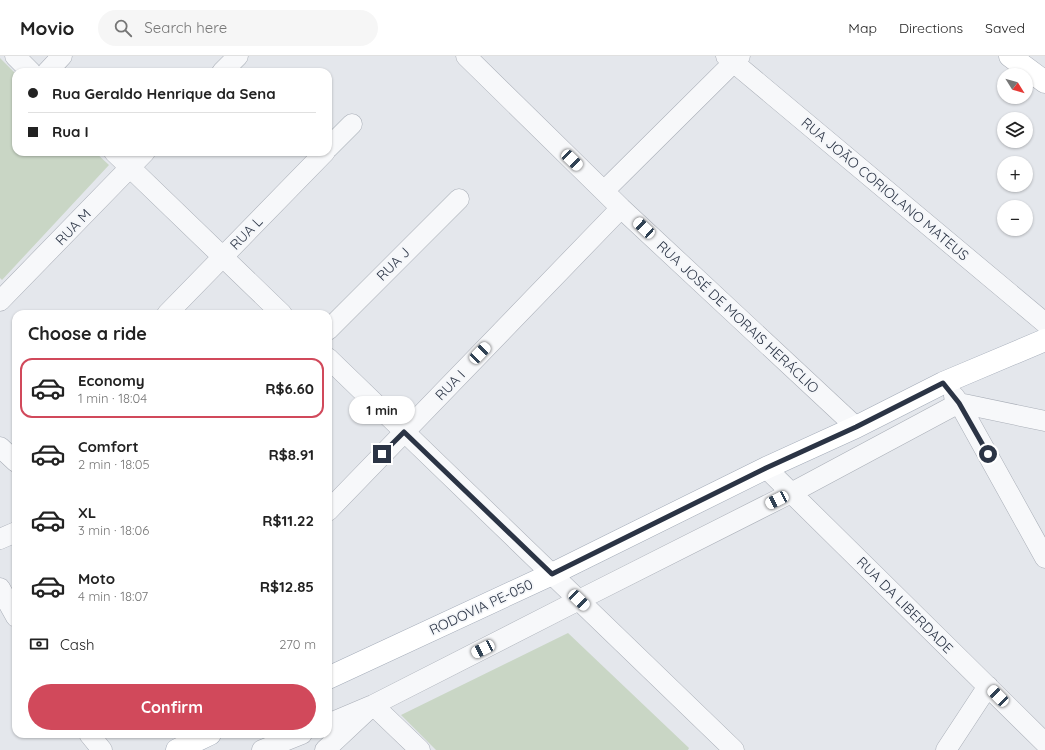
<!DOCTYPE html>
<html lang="en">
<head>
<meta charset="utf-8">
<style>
	body { margin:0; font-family:Quicksand,sans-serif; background:#f6f6f6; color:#222; height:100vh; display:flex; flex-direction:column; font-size:15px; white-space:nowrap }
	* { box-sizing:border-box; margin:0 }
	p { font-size:13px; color:#767676 }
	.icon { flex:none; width:22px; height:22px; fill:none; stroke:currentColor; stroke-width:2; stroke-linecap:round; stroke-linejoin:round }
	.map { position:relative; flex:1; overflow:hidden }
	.sheet { position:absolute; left:12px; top:254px; width:320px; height:428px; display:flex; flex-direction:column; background:#fff; border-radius:12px; box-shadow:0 1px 3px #0004 }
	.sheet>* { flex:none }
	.guide { position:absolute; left:12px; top:12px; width:320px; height:88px; border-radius:12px; box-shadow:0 1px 3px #0004; display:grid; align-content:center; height:88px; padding:0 16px; background:#fff }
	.needle { width:26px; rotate:127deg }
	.tools { position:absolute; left:997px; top:12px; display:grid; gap:8px }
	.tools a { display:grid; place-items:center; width:36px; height:36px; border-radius:50%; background:#fff; box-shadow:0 1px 3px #0004; font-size:20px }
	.end { position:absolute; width:18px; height:18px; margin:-9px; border:5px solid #2b3445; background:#fff; box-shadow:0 0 0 2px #fff }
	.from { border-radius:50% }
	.bubble { position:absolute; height:28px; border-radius:14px; background:#fff; box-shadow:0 1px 3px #0004; font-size:13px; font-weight:700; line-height:28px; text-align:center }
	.car { position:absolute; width:12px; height:24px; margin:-12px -6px; border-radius:5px; box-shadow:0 0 3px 1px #0007; background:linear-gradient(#fff 24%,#345 0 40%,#fff 0 76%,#345 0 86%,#fff 0) }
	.guide b { display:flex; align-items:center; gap:14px; height:38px; font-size:15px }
	.guide b+b { border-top:1px solid #e0e0e0 }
	.guide i { width:10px; height:10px; background:#222 }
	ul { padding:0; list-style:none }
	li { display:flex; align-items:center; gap:12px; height:60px; margin:0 8px 6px; padding:0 8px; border:2px solid transparent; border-radius:12px }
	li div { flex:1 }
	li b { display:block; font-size:15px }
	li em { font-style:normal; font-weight:700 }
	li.current { border-color:#d1495b }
	li>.icon { width:36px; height:36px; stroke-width:1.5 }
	h2 { padding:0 16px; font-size:18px; line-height:48px }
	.pay { display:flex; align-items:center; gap:10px; height:44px; padding:0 16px; font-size:15px }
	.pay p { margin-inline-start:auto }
	.button { display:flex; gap:8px; margin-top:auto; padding:8px 16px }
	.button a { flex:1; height:46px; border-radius:24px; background:#d1495b; color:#fff; font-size:16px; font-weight:700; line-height:46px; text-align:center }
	header { display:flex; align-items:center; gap:24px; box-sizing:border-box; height:56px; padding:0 20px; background:#fff; border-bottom:1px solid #e0e0e0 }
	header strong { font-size:19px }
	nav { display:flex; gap:22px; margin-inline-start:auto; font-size:14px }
	.search { width:280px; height:36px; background:#f6f6f6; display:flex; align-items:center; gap:10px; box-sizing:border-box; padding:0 14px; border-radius:22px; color:#767676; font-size:15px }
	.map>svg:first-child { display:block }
	.green { fill:#c9d6c5 }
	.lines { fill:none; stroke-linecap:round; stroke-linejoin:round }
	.street-casing { stroke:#a9aeb7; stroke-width:21 }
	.secondary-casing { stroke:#a9aeb7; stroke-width:23 }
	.primary-casing { stroke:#a3abb8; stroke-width:23 }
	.street { stroke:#f7f8fa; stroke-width:20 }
	.secondary { stroke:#fff; stroke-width:22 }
	.primary { stroke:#fff; stroke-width:22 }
	.route { stroke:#2b3445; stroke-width:5 }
	.labels { text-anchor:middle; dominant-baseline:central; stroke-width:3.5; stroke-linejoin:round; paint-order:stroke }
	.street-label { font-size:14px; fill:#2b3445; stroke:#f4f6f9 }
</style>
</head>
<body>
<header>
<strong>Movio</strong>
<div class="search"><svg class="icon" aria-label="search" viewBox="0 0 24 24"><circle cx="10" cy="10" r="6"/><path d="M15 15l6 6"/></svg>Search here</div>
<nav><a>Map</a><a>Directions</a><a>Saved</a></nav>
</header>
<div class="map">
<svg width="1045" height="694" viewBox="0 0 1045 694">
	<rect width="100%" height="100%" fill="#e4e7ec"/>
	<path class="green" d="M0,2L16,18V96H95L109,109L2,224L0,222Z
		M568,577L689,692L688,694H436L401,659Z"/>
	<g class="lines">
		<defs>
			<path id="street" d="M15,0L31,16
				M466,0L621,152L856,371
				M726,0L1045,267
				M47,16L62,0
				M222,16L238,0
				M328,92L352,68
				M114,96L282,258
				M604,135L740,0
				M0,245L145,96
				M167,258L325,96
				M328,274L459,143
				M328,302L734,694
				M954,340L959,347L1045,502
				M0,391L16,406
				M766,412L1045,687
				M328,455L621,152
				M0,483L16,476
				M0,532L16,561
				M328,668L373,649L579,544L791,437L959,347L1045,365
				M89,678L102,694
				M262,694L302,678
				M325,694L373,649L420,694
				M946,694L988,630"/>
			<path id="secondary" d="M1010,0L1045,26"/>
			<path id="primary" d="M328,622L552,518L766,412L856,371L943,327L1045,284
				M177,694L210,678"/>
		</defs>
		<use href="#street" class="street-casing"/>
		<use href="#secondary" class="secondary-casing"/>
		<use href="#primary" class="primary-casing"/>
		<use href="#street" class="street"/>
		<use href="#secondary" class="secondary"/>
		<use href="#primary" class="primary"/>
	</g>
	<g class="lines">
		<path class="route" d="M382,398L404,376L552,518L766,412L856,371L943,327L959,347L988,398"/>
	</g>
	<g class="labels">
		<g class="street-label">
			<text transform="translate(885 133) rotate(40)">RUA JOÃO CORIOLANO MATEUS</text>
			<text transform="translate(73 171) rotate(-46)">RUA M</text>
			<text transform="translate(246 177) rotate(-46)">RUA L</text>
			<text transform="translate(393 208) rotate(-45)">RUA J</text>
			<text transform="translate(738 261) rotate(43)">RUA JOSÉ DE MORAIS HERÁCLIO</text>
			<text transform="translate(450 329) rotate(-46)">RUA I</text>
			<text transform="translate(905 549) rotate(45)">RUA DA LIBERDADE</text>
			<text transform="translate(481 551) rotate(-25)">RODOVIA PE-050</text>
		</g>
	</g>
</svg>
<div class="tools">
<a><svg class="needle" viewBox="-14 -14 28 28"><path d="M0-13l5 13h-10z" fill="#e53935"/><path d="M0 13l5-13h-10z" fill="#767676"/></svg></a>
<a><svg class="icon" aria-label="layers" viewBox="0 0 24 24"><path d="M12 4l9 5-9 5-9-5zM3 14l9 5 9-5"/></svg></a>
<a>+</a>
<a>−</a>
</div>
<i class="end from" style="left:988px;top:398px"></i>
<i class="end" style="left:382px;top:398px"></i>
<div class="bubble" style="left:349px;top:340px;width:66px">1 min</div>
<i class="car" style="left:572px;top:104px;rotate:134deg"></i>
<i class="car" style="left:644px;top:172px;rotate:313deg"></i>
<i class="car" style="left:480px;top:297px;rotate:44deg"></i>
<i class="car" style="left:777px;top:444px;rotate:243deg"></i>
<i class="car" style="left:579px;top:544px;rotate:134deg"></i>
<i class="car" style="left:483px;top:593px;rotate:243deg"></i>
<i class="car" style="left:998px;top:640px;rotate:315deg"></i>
<div class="guide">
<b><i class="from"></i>Rua Geraldo Henrique da Sena</b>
<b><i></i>Rua I</b>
</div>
<section class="sheet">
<h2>Choose a ride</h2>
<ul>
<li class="current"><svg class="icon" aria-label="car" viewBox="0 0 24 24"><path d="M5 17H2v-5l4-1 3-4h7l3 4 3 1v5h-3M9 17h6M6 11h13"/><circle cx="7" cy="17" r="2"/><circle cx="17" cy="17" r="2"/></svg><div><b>Economy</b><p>1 min · 18:04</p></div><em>R$6.60</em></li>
<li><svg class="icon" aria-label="car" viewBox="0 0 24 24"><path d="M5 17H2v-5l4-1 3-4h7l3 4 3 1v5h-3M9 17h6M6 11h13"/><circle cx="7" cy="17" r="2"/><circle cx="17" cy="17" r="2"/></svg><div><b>Comfort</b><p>2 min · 18:05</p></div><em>R$8.91</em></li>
<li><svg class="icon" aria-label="car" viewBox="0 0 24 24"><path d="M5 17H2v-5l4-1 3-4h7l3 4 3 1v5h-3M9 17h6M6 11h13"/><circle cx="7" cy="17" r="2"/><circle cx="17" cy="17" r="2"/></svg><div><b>XL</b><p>3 min · 18:06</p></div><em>R$11.22</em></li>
<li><svg class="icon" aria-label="car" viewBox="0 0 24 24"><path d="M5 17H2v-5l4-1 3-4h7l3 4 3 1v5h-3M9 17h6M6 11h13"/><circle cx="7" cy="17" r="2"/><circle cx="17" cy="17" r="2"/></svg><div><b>Moto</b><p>4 min · 18:07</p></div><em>R$12.85</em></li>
</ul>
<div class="pay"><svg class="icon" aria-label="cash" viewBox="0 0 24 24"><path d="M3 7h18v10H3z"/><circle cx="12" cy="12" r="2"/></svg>Cash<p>270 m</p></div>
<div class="button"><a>Confirm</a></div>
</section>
</div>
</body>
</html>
